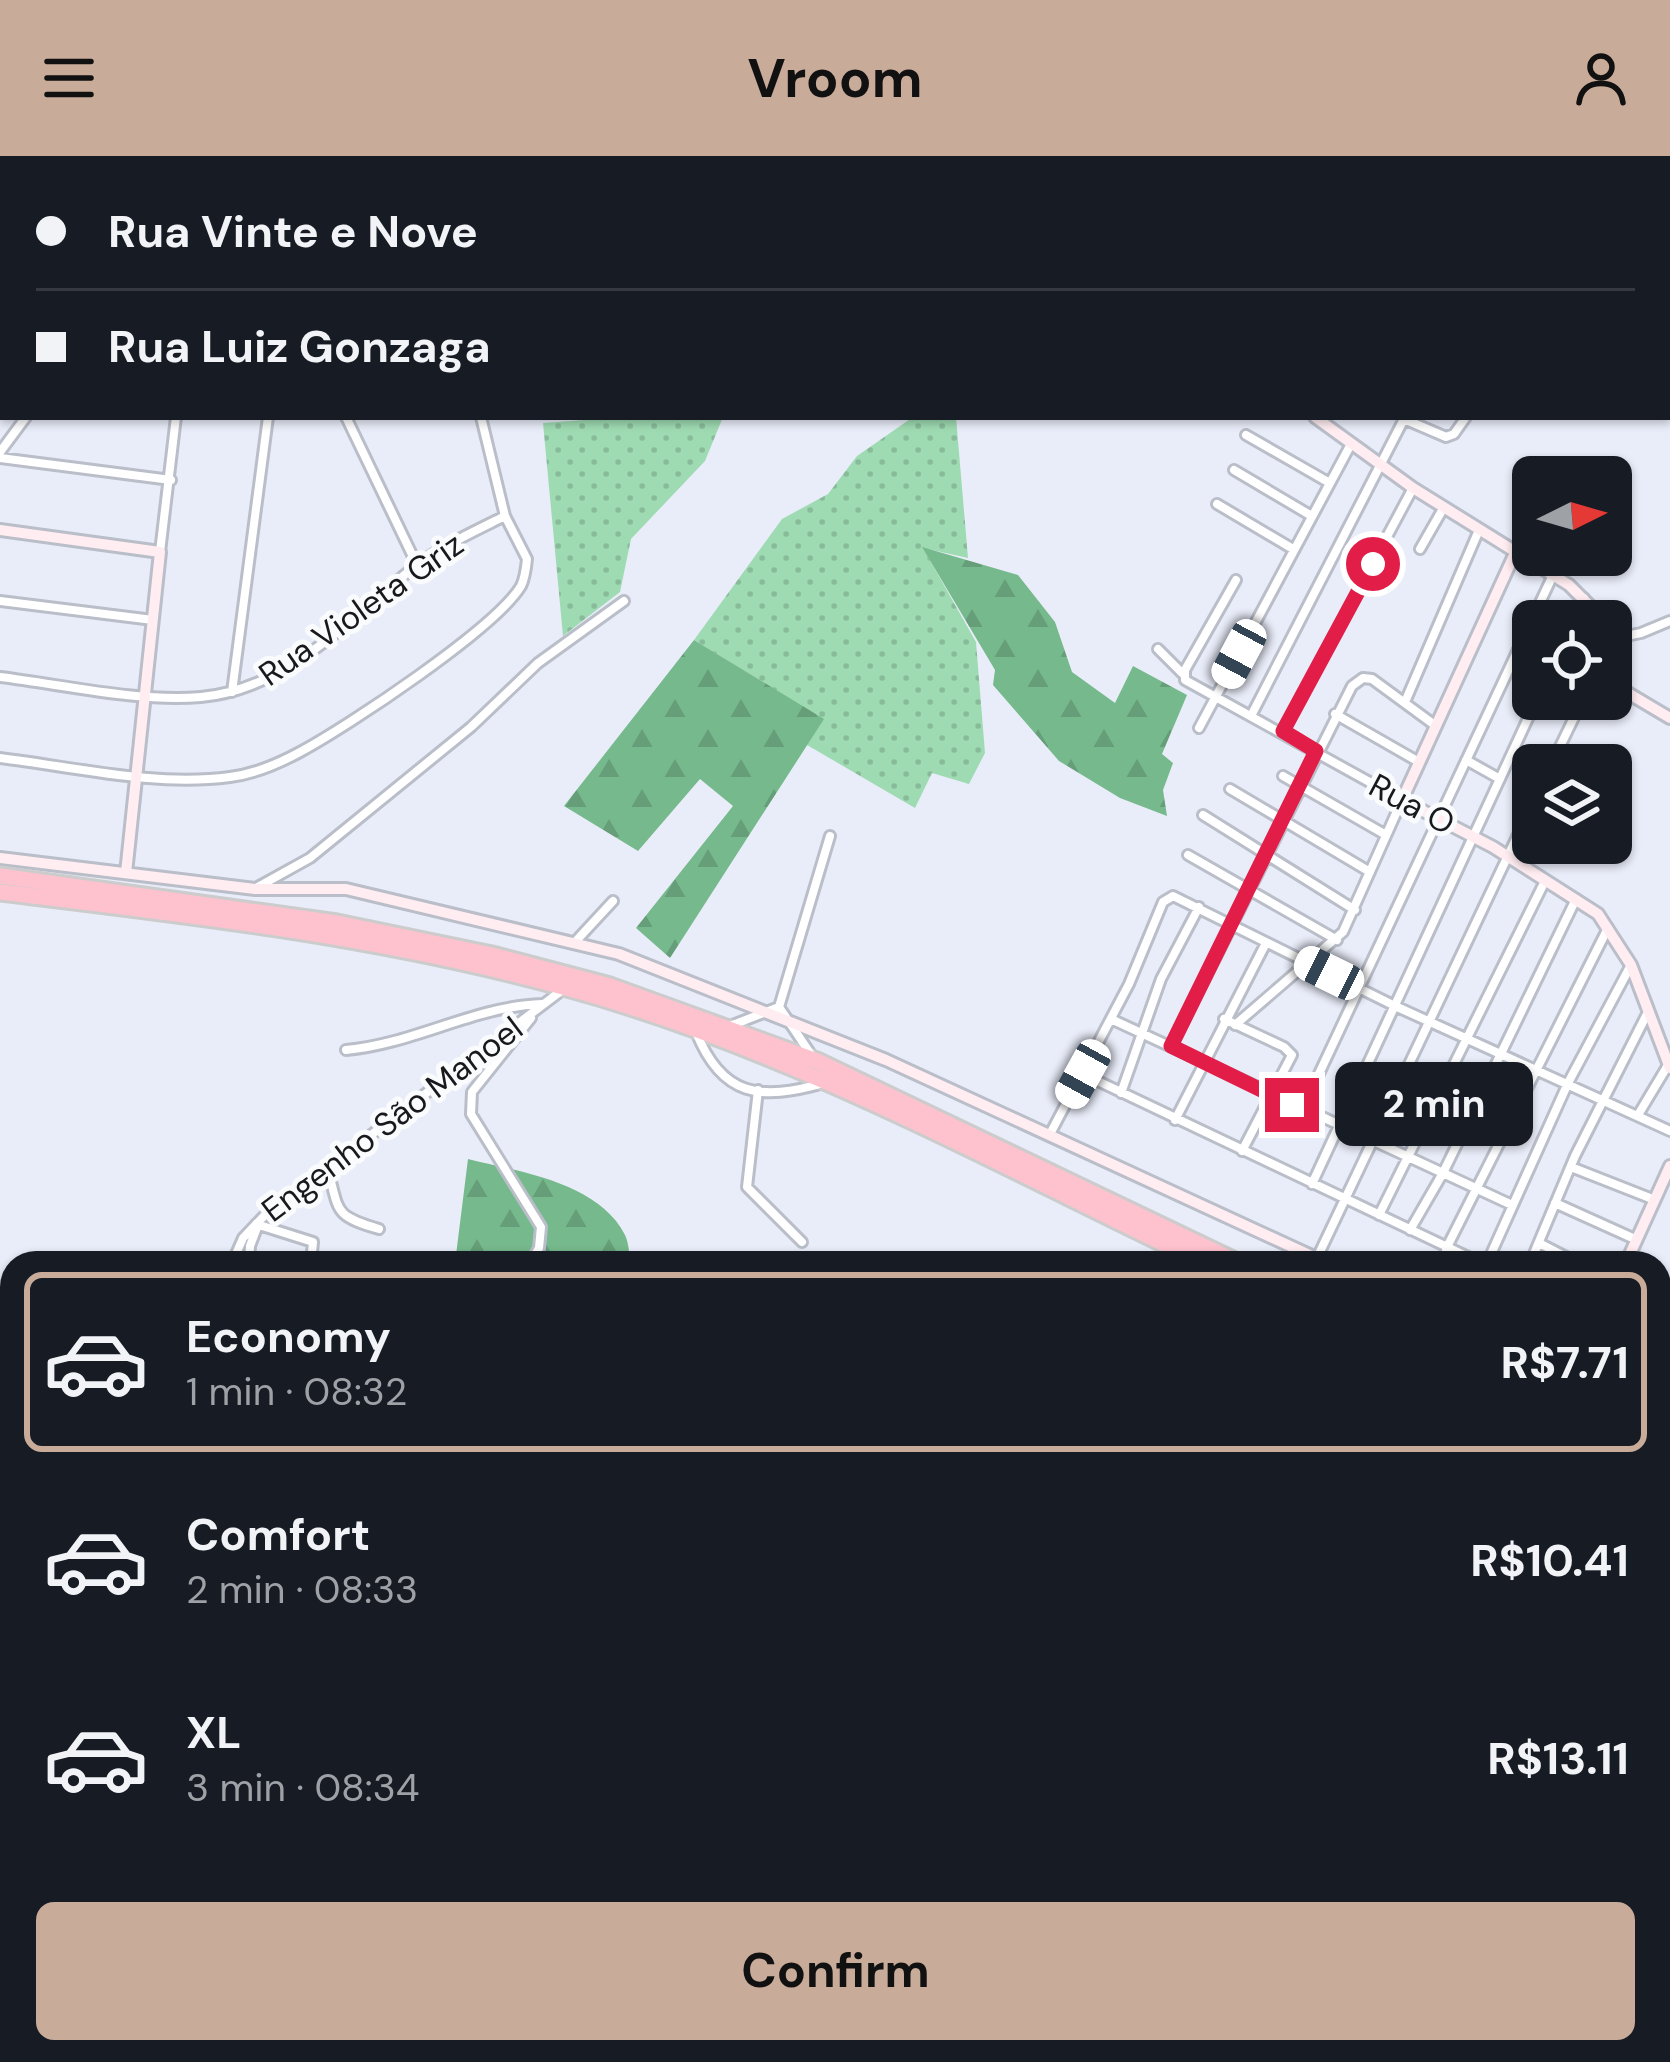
<!DOCTYPE html>
<html lang="en">
<head>
<meta charset="utf-8">
<style>
	body { margin:0; font-family:"DM Sans",sans-serif; background:#242831; color:#f1f3f6; height:100vh; display:flex; flex-direction:column; font-size:45px; white-space:nowrap }
	* { box-sizing:border-box; margin:0 }
	p { font-size:39px; color:#9ea1a6 }
	.icon { flex:none; width:66px; height:66px; fill:none; stroke:currentColor; stroke-width:2; stroke-linecap:round; stroke-linejoin:round }
	.map { position:relative; flex:1; overflow:hidden }
	.panel { position:absolute; left:0px; top:1095px; width:1671px; height:813px; display:flex; flex-direction:column; background:#171b24; border-radius:36px 36px 0 0; box-shadow:0 3px 9px #0004 }
	.panel>* { flex:none }
	.banner { position:absolute; left:0px; top:0px; width:1671px; height:264px; box-shadow:0 3px 9px #0004; display:grid; align-content:center; height:264px; padding:0 36px; background:#171b24 }
	.needle { width:78px; rotate:85deg }
	.fabs { position:absolute; left:1512px; top:300px; display:grid; gap:24px }
	.fabs a { display:grid; place-items:center; width:120px; height:120px; border-radius:18px; background:#171b24; box-shadow:0 3px 9px #0004; font-size:60px }
	.end { position:absolute; width:54px; height:54px; margin:-27px; border:15px solid #e11d48; background:#fff; box-shadow:0 0 0 6px #fff }
	.from { border-radius:50% }
	.bubble { position:absolute; height:84px; border-radius:18px; background:#171b24; box-shadow:0 3px 9px #0004; font-size:39px; font-weight:700; line-height:84px; text-align:center }
	.car { position:absolute; width:36px; height:72px; margin:-36px -18px; border-radius:15px; box-shadow:0 0 9px 3px #0007; background:linear-gradient(#fff 24%,#345 0 40%,#fff 0 76%,#345 0 86%,#fff 0) }
	.banner b { display:flex; align-items:center; gap:42px; height:114px; font-size:45px }
	.banner b+b { border-top:3px solid #363941 }
	.banner i { width:30px; height:30px; background:#f1f3f6 }
	ul { padding:21px 0 0; list-style:none }
	li { display:flex; align-items:center; gap:36px; height:180px; margin:0 24px 18px; padding:0 12px; border:6px solid transparent; border-radius:18px }
	li div { flex:1 }
	li b { display:block; font-size:45px }
	li em { font-style:normal; font-weight:700 }
	li.current { border-color:#c9ab99 }
	li>.icon { width:108px; height:108px; stroke-width:1.5 }
	.primary-button { display:flex; gap:24px; margin-top:auto; padding:24px 36px }
	.primary-button a { flex:1; height:138px; border-radius:18px; background:#c9ab99; color:#111; font-size:48px; font-weight:700; line-height:138px; text-align:center }
	header { display:flex; justify-content:space-between; align-items:center; height:156px; padding:0 36px; background:#c9ab99; color:#111; font-size:54px; font-weight:700 }
	.map>svg:first-child { display:block }
	.grass { fill:url(#grass-dots) }
	.forest { fill:url(#forest-firs) }
	.lines { fill:none; stroke-linecap:round; stroke-linejoin:round }
	.street-casing { stroke:#babec9; stroke-width:14 }
	.secondary-casing { stroke:#babec9; stroke-width:16 }
	.highway-casing { stroke:#cccccd; stroke-width:21 }
	.street { stroke:#fff; stroke-width:8 }
	.secondary { stroke:#ffedf1; stroke-width:10 }
	.highway { stroke:#fec2cf; stroke-width:15 }
	.route { stroke:#e11d48; stroke-width:15 }
	.labels { text-anchor:middle; dominant-baseline:central; stroke-width:10; stroke-linejoin:round; paint-order:stroke }
	.street-label { font-size:33px; fill:#17191d; stroke:#fafbfd }
</style>
</head>
<body>
<header><svg class="icon" aria-label="menu" viewBox="0 0 24 24"><path d="M4 6h16M4 12h16M4 18h16"/></svg>Vroom<svg class="icon" aria-label="person" viewBox="0 0 24 24"><circle cx="12" cy="8" r="4"/><path d="M4 21q1-7 8-7t8 7"/></svg></header>
<div class="map">
<svg width="1670" height="1906" viewBox="0 0 1670 1906">
	<defs>
		<pattern id="grass-dots" width="8" height="8" patternUnits="userSpaceOnUse" patternTransform="scale(3)"><rect width="8" height="8" fill="#9fdbb2"/><path d="M2 2h.1M6 6h.1" fill="none" stroke="#8b9" stroke-width="1.8" stroke-linecap="round"/></pattern>
		<pattern id="forest-firs" width="22" height="20" patternUnits="userSpaceOnUse" patternTransform="scale(3)"><rect width="22" height="20" fill="#76b98c"/><path d="M5 1l3.5 6h-7zM16 11l3.5 6h-7z" fill="#659e78"/></pattern>
	</defs>
	<rect width="100%" height="100%" fill="#e9edf9"/>
	<path class="grass" d="M626,261H723L705,305L631,383L620,436L563,480L543,267Z
		M913,261H956L968,402L923,392L976,486L985,597L969,628L932,617L915,652L807,589L823,563L694,484L782,363L828,338L857,300Z"/>
	<path class="forest" d="M922,391L1018,419L1055,466L1072,516L1115,547L1133,510L1187,539L1162,598L1173,607L1163,634L1167,660L1120,642L1059,605L993,529L995,514Z
		M694,484L824,563L670,802L636,772L733,650L700,623L638,695L564,650Z
		M468,1003C519,1016 598,1026 625,1079C629,1087 629,1099 631,1107H455Z"/>
	<g class="lines">
		<defs>
			<path id="street" d="M31,3L32,0
				M257,3L259,0
				M0,183L2,180
				M346,261L417,409
				M1404,263L1446,281L1454,278L1466,261
				M1246,279L1328,326
				M0,296L26,261
				M0,302L171,324
				M1234,314L1310,359
				M1217,348L1293,393
				M1420,393L1444,351
				M160,396L176,261
				M0,445L153,464
				M1573,465L1584,442
				M1611,483L1641,477L1670,465
				M1158,493L1183,518
				M0,521C65,529 136,546 201,541C290,533 351,460 417,409C444,389 475,375 505,360
				M232,536L268,261
				M1405,546L1479,374
				M1252,558L1405,261
				M1335,558L1419,606
				M1199,572L1351,288
				M1283,575L1413,332
				M0,602C74,611 155,631 230,621C254,618 278,608 300,596C347,571 496,472 521,430C525,422 526,413 527,403L505,360L481,261
				M1466,604L1500,623
				M1551,609L1583,543
				M1283,620L1386,679
				M1230,633L1370,716
				M1203,659L1355,754
				M1188,699L1337,784
				M256,732L310,702L471,571L538,507L624,445
				M575,786L613,745
				M1111,863L1512,1049
				M1224,863L1284,891L1292,899L1242,995
				M1235,869L1343,776L1402,644L1185,524V514L1236,424
				M730,870L779,851
				M696,876C722,941 760,945 824,927
				M1171,890L1352,530L1363,522L1372,523L1436,570
				M346,894C414,888 475,850 542,848
				M812,900L779,851L830,680
				M1083,918L1481,1107
				M758,934L747,1031L802,1086
				M1121,937L1161,823L1199,751
				M1302,954L1553,419
				M1638,959L1668,909
				M1175,964L1266,787
				M1050,978L1129,828L1163,746L1173,740L1395,850L1670,975
				M327,1011C340,1056 332,1059 379,1073
				M1571,1011L1655,1044
				M1312,1028L1537,543
				M1555,1047L1637,1084
				M1379,1059L1545,725
				M256,1068L313,1086L311,1107
				M1410,1074L1443,1017L1576,743
				M1539,1087L1578,1107
				M1317,1102L1533,647
				M232,1107L243,1082L264,1060L565,832
				M249,1107L250,1090L258,1069
				M530,1107L539,1092L541,1071L471,958L472,936L531,862
				M1443,1107L1447,1091L1608,772
				M1487,1107L1568,927L1631,809
				M1530,1107L1575,1000L1648,856
				M1659,1139L1670,1133
				M0,1582L12,1558
				M1659,1887L1670,1884
				M464,1896L468,1906
				M940,1896V1906
				M1153,1896L1154,1906
				M1295,1896L1296,1906
				M0,1904L5,1906
				M297,1906L313,1896
				M338,1906L343,1896
				M1606,1906L1632,1896"/>
			<path id="secondary" d="M1315,261L1413,332L1569,429L1590,450L1598,465
				M0,374L160,396L126,717
				M1516,395L1402,644L1493,691L1598,758L1631,809L1670,912
				M1611,527L1670,562
				M0,702L255,733H346L619,798L886,904L1327,1107
				M1626,1107L1670,1010
				M1659,1179L1670,1174
				M1659,1305L1670,1317
				M1659,1330L1670,1322"/>
			<path id="highway" d="M0,720L337,767L492,799L610,830L817,905L1239,1107
				M0,736C190,759 378,780 563,831C787,891 996,1008 1204,1107
				M1659,1351L1670,1362
				M1659,1444L1670,1458"/>
		</defs>
		<use href="#street" class="street-casing"/>
		<use href="#secondary" class="secondary-casing"/>
		<use href="#highway" class="highway-casing"/>
		<use href="#street" class="street"/>
		<use href="#secondary" class="secondary"/>
		<use href="#highway" class="highway"/>
	</g>
	<g class="lines">
		<path class="route" d="M1292,949L1171,890L1316,595L1283,575L1373,408"/>
	</g>
	<g class="labels">
		<g class="street-label">
			<text transform="translate(361 453) rotate(-35)">Rua Violeta Griz</text>
			<text transform="translate(1412 648) rotate(28)">Rua O</text>
			<text transform="translate(392 963) rotate(-37)">Engenho São Manoel</text>
		</g>
	</g>
</svg>
<div class="fabs">
<a><svg class="needle" viewBox="-14 -14 28 28"><path d="M0-13l5 13h-10z" fill="#e53935"/><path d="M0 13l5-13h-10z" fill="#9ea1a6"/></svg></a>
<a><svg class="icon" aria-label="locate" viewBox="0 0 24 24"><circle cx="12" cy="12" r="6"/><path d="M12 2v4M12 18v4M2 12h4M18 12h4"/></svg></a>
<a><svg class="icon" aria-label="layers" viewBox="0 0 24 24"><path d="M12 4l9 5-9 5-9-5zM3 14l9 5 9-5"/></svg></a>
</div>
<i class="end from" style="left:1373px;top:408px"></i>
<i class="end" style="left:1292px;top:949px"></i>
<div class="bubble" style="left:1335px;top:906px;width:198px">2 min</div>
<i class="car" style="left:1239px;top:498px;rotate:208deg"></i>
<i class="car" style="left:1329px;top:817px;rotate:296deg"></i>
<i class="car" style="left:1083px;top:918px;rotate:209deg"></i>
<div class="banner">
<b><i class="from"></i>Rua Vinte e Nove</b>
<b><i></i>Rua Luiz Gonzaga</b>
</div>
<section class="panel">
<ul>
<li class="current"><svg class="icon" aria-label="car" viewBox="0 0 24 24"><path d="M5 17H2v-5l4-1 3-4h7l3 4 3 1v5h-3M9 17h6M6 11h13"/><circle cx="7" cy="17" r="2"/><circle cx="17" cy="17" r="2"/></svg><div><b>Economy</b><p>1 min · 08:32</p></div><em>R$7.71</em></li>
<li><svg class="icon" aria-label="car" viewBox="0 0 24 24"><path d="M5 17H2v-5l4-1 3-4h7l3 4 3 1v5h-3M9 17h6M6 11h13"/><circle cx="7" cy="17" r="2"/><circle cx="17" cy="17" r="2"/></svg><div><b>Comfort</b><p>2 min · 08:33</p></div><em>R$10.41</em></li>
<li><svg class="icon" aria-label="car" viewBox="0 0 24 24"><path d="M5 17H2v-5l4-1 3-4h7l3 4 3 1v5h-3M9 17h6M6 11h13"/><circle cx="7" cy="17" r="2"/><circle cx="17" cy="17" r="2"/></svg><div><b>XL</b><p>3 min · 08:34</p></div><em>R$13.11</em></li>
</ul>
<div class="primary-button"><a>Confirm</a></div>
</section>
</div>
</body>
</html>
